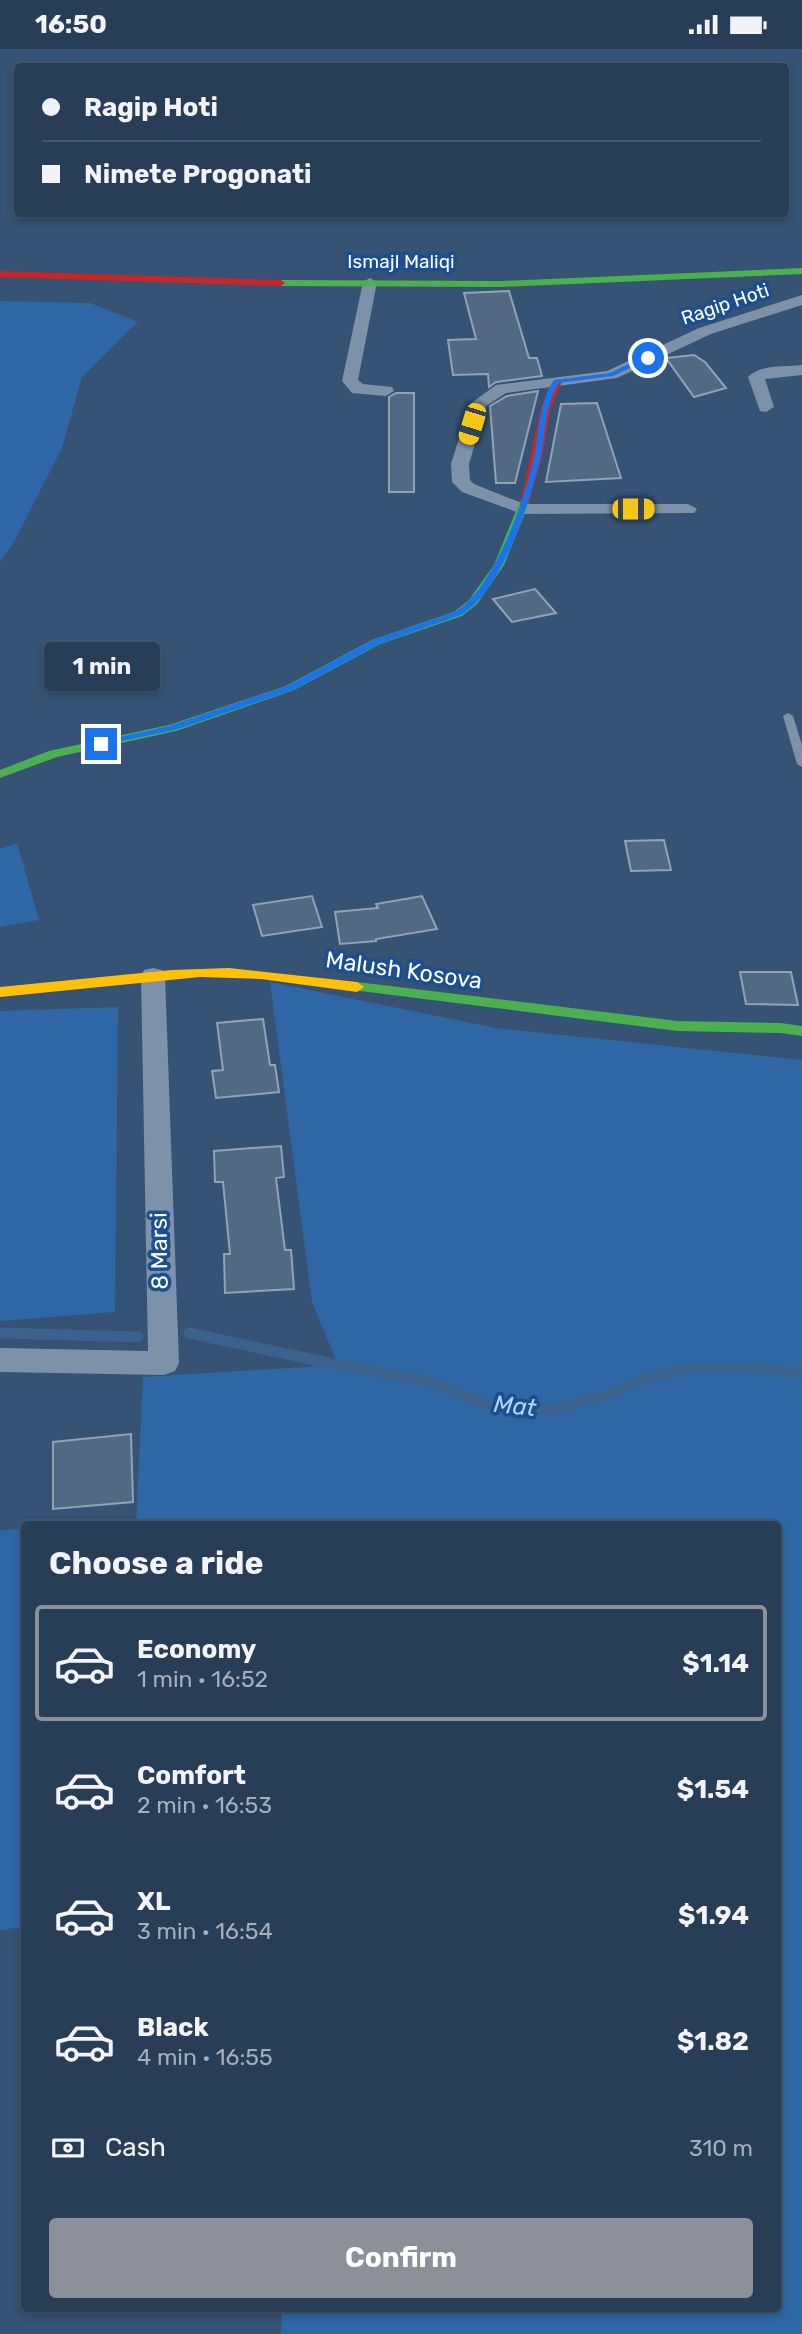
<!DOCTYPE html>
<html lang="en">
<head>
<meta charset="utf-8">
<style>
	body { margin:0; font-family:Rubik,sans-serif; background:#30455d; color:#f1f3f6; height:100vh; display:flex; flex-direction:column; font-size:26px; white-space:nowrap }
	* { box-sizing:border-box; margin:0 }
	p { font-size:23px; color:#a5aeba }
	.icon { flex:none; width:38px; height:38px; fill:none; stroke:currentColor; stroke-width:2; stroke-linecap:round; stroke-linejoin:round }
	.map { position:relative; flex:1; overflow:hidden }
	.details { position:absolute; left:21px; top:1472px; width:760px; height:791px; display:flex; flex-direction:column; background:#283e57; border-radius:7px; box-shadow:0 4px 10px #0003,0 0 0 2px #44576d }
	.details>* { flex:none }
	.top-card { position:absolute; left:14px; top:14px; width:775px; height:154px; border-radius:7px; box-shadow:0 4px 10px #0003,0 0 0 2px #44576d; display:grid; align-content:center; height:154px; padding:0 28px; background:#283e57 }
	.end { position:absolute; width:32px; height:32px; margin:-16px; border:9px solid #1a73e8; background:#fff; box-shadow:0 0 0 4px #fff }
	.from { border-radius:50% }
	.bubble { position:absolute; height:49px; border-radius:7px; background:#283e57; box-shadow:0 4px 10px #0003,0 0 0 2px #44576d; font-size:23px; font-weight:700; line-height:49px; text-align:center }
	.car { position:absolute; width:21px; height:42px; margin:-21px -10px; border-radius:9px; box-shadow:0 0 5px 2px #0007; background:linear-gradient(#f5c518 24%,#345 0 40%,#f5c518 0 76%,#345 0 86%,#f5c518 0) }
	.top-card b { display:flex; align-items:center; gap:24px; height:66px; font-size:26px }
	.top-card b+b { border-top:2px solid #44576d }
	.top-card i { width:18px; height:18px; background:#f1f3f6 }
	ul { padding:0; list-style:none }
	li { display:flex; align-items:center; gap:21px; height:116px; margin:0 14px 10px; padding:0 14px; border:4px solid transparent; border-radius:7px }
	li div { flex:1 }
	li b { display:block; font-size:26px }
	li em { font-style:normal; font-weight:700 }
	li.selected { border-color:#8c9099 }
	li>.icon { width:63px; height:63px; stroke-width:1.5 }
	h2 { padding:0 28px; font-size:32px; line-height:84px }
	.pay { display:flex; align-items:center; gap:18px; height:77px; padding:0 28px; font-size:26px }
	.pay p { margin-inline-start:auto }
	.cta { display:flex; gap:14px; margin-top:auto; padding:14px 28px }
	.cta a { flex:1; height:80px; border-radius:7px; background:#8c9099; color:#fff; font-size:28px; font-weight:700; line-height:80px; text-align:center }
	.status { display:flex; justify-content:space-between; align-items:center; height:49px; padding:0 35px; background:#283e57; direction:ltr }
	.status svg { height:19px; fill:currentColor }
	.map>svg:first-child { display:block }
	.green { fill:#2f66a5 }
	.lines { fill:none; stroke-linecap:round; stroke-linejoin:round }
	.stream { stroke:#3b618d; stroke-width:11 }
	.building { fill:#526984; stroke:#92a2b6; stroke-width:2 }
	.lane { fill:#7d92a8; fill-rule:evenodd }
	.street { fill:#7d92a8; fill-rule:evenodd }
	.fast { fill:#4caf50; fill-rule:evenodd }
	.slow { fill:#ffc107; fill-rule:evenodd }
	.jam { fill:#c62828; fill-rule:evenodd }
	.route { fill:#1a73e8 }
	.labels { text-anchor:middle; dominant-baseline:central; stroke-width:7; stroke-linejoin:round; paint-order:stroke }
	.far-street-label { font-size:19px; fill:#fff; stroke:#1b4f8f }
	.street-label { font-size:23px; fill:#fff; stroke:#1b4f8f }
	.water-label { font-size:24px; font-style:italic; fill:#b5d3f5; stroke:#1b4f8f }
</style>
</head>
<body>
<div class="status"><b>16:50</b><svg viewBox="0 0 49 12"><path d="M0 12V9h3v3zM5 12V6h3v6zM10 12V3h3v9zM15 12V0h3v12zM26 1h20v11H26zM47 4h2v5h-2z"/></svg></div>
<div class="map">
<svg width="802" height="2285" viewBox="0 0 802 2285">
	<rect width="100%" height="100%" fill="#365274"/>
	<path class="green" d="M0,252L90,254L138,273L82,328L62,399L14,493L0,513Z
		M17,794L39,871L0,878V800Z
		M270,933L496,979L802,1011V2285H281L282,2259H777V1475H102L136,1473L143,1328L338,1316L312,1253Z
		M118,958L115,1263L0,1272V962Z
		M24,1480V1878L0,1881V1481Z"/>
	<g class="lines">
		<path class="stream" d="M0,1284L138,1288
			M189,1284L338,1316L424,1331L494,1358L550,1361L604,1347L651,1328L691,1319H751L802,1324"/>
	</g>
	<path class="building" d="M509,242L529,309H537L542,327L496,333L489,338L488,325L453,326L448,291L476,290L464,244Z
		M694,306L705,313L726,339L694,348L666,309Z
		M538,342L515,434H496L490,357L507,347Z
		M396,344H414V443H389V348Z
		M597,354L621,429L546,433L561,355Z
		M535,540L556,564L512,573L493,550Z
		M664,791L671,821L631,822L625,792Z
		M312,847L322,878L262,887L253,856Z
		M422,847L437,880L376,890V892L340,895L335,863L378,859L376,855Z
		M740,923H791L798,956L746,955Z
		M263,970L270,1016H275L279,1043L216,1049L212,1022L223,1021L217,974Z
		M281,1097L284,1128L276,1129L285,1201H291L294,1240L225,1244L224,1205H230L223,1133H215L214,1102Z
		M131,1385L133,1453L53,1460V1393Z"/>
	<g class="lines">
		<path class="lane" d="M788,664L793,667L802,696V718L797,715L783,667Z"/>
		<path class="street" d="M370,229L377,233L358,331L363,335L392,338L394,342L386,347L352,344L342,332L363,233Z
			M802,246V256L711,285L617,329L506,344L486,357L469,415L470,431L474,435L524,455H688L697,460L694,464L522,465L462,443L452,433L451,415L470,355L496,336L607,322L699,279Z
			M802,316V326L765,330L774,358L766,363L760,362L748,328C761,315 785,318 802,316Z
			M153,919L162,921L165,927L179,1314L175,1322L164,1326L0,1323V1299L148,1302L141,927L144,921Z"/>
		<path class="fast" d="M802,219V225L501,238L281,237L277,234L281,231L501,232Z
			M520,452L529,454L504,516L477,555L462,567L380,595L294,641L176,682L57,708L0,729V721L49,702L169,676L286,637L372,591L454,563L469,551L494,516Z
			M357,933L678,972L781,974L802,977V987L781,984L678,982L352,941L350,938L352,935Z"/>
		<path class="slow" d="M229,919L357,933L364,938L357,943L261,930L200,928L0,948V938L172,921Z"/>
		<path class="jam" d="M0,222L281,231L285,234L281,237L0,228Z
			M554,331L562,333L551,358L543,405L529,454L520,456L541,358Z"/>
	</g>
	<path class="route" d="M645,307L651,309L613,327L559,334C545,355 546,383 541,407C530,453 502,542 461,566L379,595L293,641L175,681L98,697V693L169,677L287,637L373,591L455,563C495,539 526,448 535,403C539,378 540,352 554,331L610,324Z"/>
	<g class="labels">
		<g class="far-street-label">
			<text x="401" y="212">Ismajl Maliqi</text>
			<text transform="translate(725 255) rotate(-19)">Ragip Hoti</text>
		</g>
		<g class="street-label">
			<text transform="translate(404 921) rotate(8)">Malush Kosova</text>
			<text transform="translate(159 1202) rotate(-91)">8 Marsi</text>
		</g>
		<g class="water-label">
			<text transform="translate(515 1357) rotate(6)">Mat</text>
		</g>
	</g>
</svg>
<i class="end from" style="left:648px;top:309px"></i>
<i class="end" style="left:101px;top:695px"></i>
<div class="bubble" style="left:44px;top:593px;width:116px">1 min</div>
<i class="car" style="left:472px;top:375px;rotate:197deg"></i>
<i class="car" style="left:633px;top:460px;rotate:90deg"></i>
<div class="top-card">
<b><i class="from"></i>Ragip Hoti</b>
<b><i></i>Nimete Progonati</b>
</div>
<section class="details">
<h2>Choose a ride</h2>
<ul>
<li class="selected"><svg class="icon" aria-label="car" viewBox="0 0 24 24"><path d="M5 17H2v-5l4-1 3-4h7l3 4 3 1v5h-3M9 17h6M6 11h13"/><circle cx="7" cy="17" r="2"/><circle cx="17" cy="17" r="2"/></svg><div><b>Economy</b><p>1 min · 16:52</p></div><em>$1.14</em></li>
<li><svg class="icon" aria-label="car" viewBox="0 0 24 24"><path d="M5 17H2v-5l4-1 3-4h7l3 4 3 1v5h-3M9 17h6M6 11h13"/><circle cx="7" cy="17" r="2"/><circle cx="17" cy="17" r="2"/></svg><div><b>Comfort</b><p>2 min · 16:53</p></div><em>$1.54</em></li>
<li><svg class="icon" aria-label="car" viewBox="0 0 24 24"><path d="M5 17H2v-5l4-1 3-4h7l3 4 3 1v5h-3M9 17h6M6 11h13"/><circle cx="7" cy="17" r="2"/><circle cx="17" cy="17" r="2"/></svg><div><b>XL</b><p>3 min · 16:54</p></div><em>$1.94</em></li>
<li><svg class="icon" aria-label="car" viewBox="0 0 24 24"><path d="M5 17H2v-5l4-1 3-4h7l3 4 3 1v5h-3M9 17h6M6 11h13"/><circle cx="7" cy="17" r="2"/><circle cx="17" cy="17" r="2"/></svg><div><b>Black</b><p>4 min · 16:55</p></div><em>$1.82</em></li>
</ul>
<div class="pay"><svg class="icon" aria-label="cash" viewBox="0 0 24 24"><path d="M3 7h18v10H3z"/><circle cx="12" cy="12" r="2"/></svg>Cash<p>310 m</p></div>
<div class="cta"><a>Confirm</a></div>
</section>
</div>
</body>
</html>
